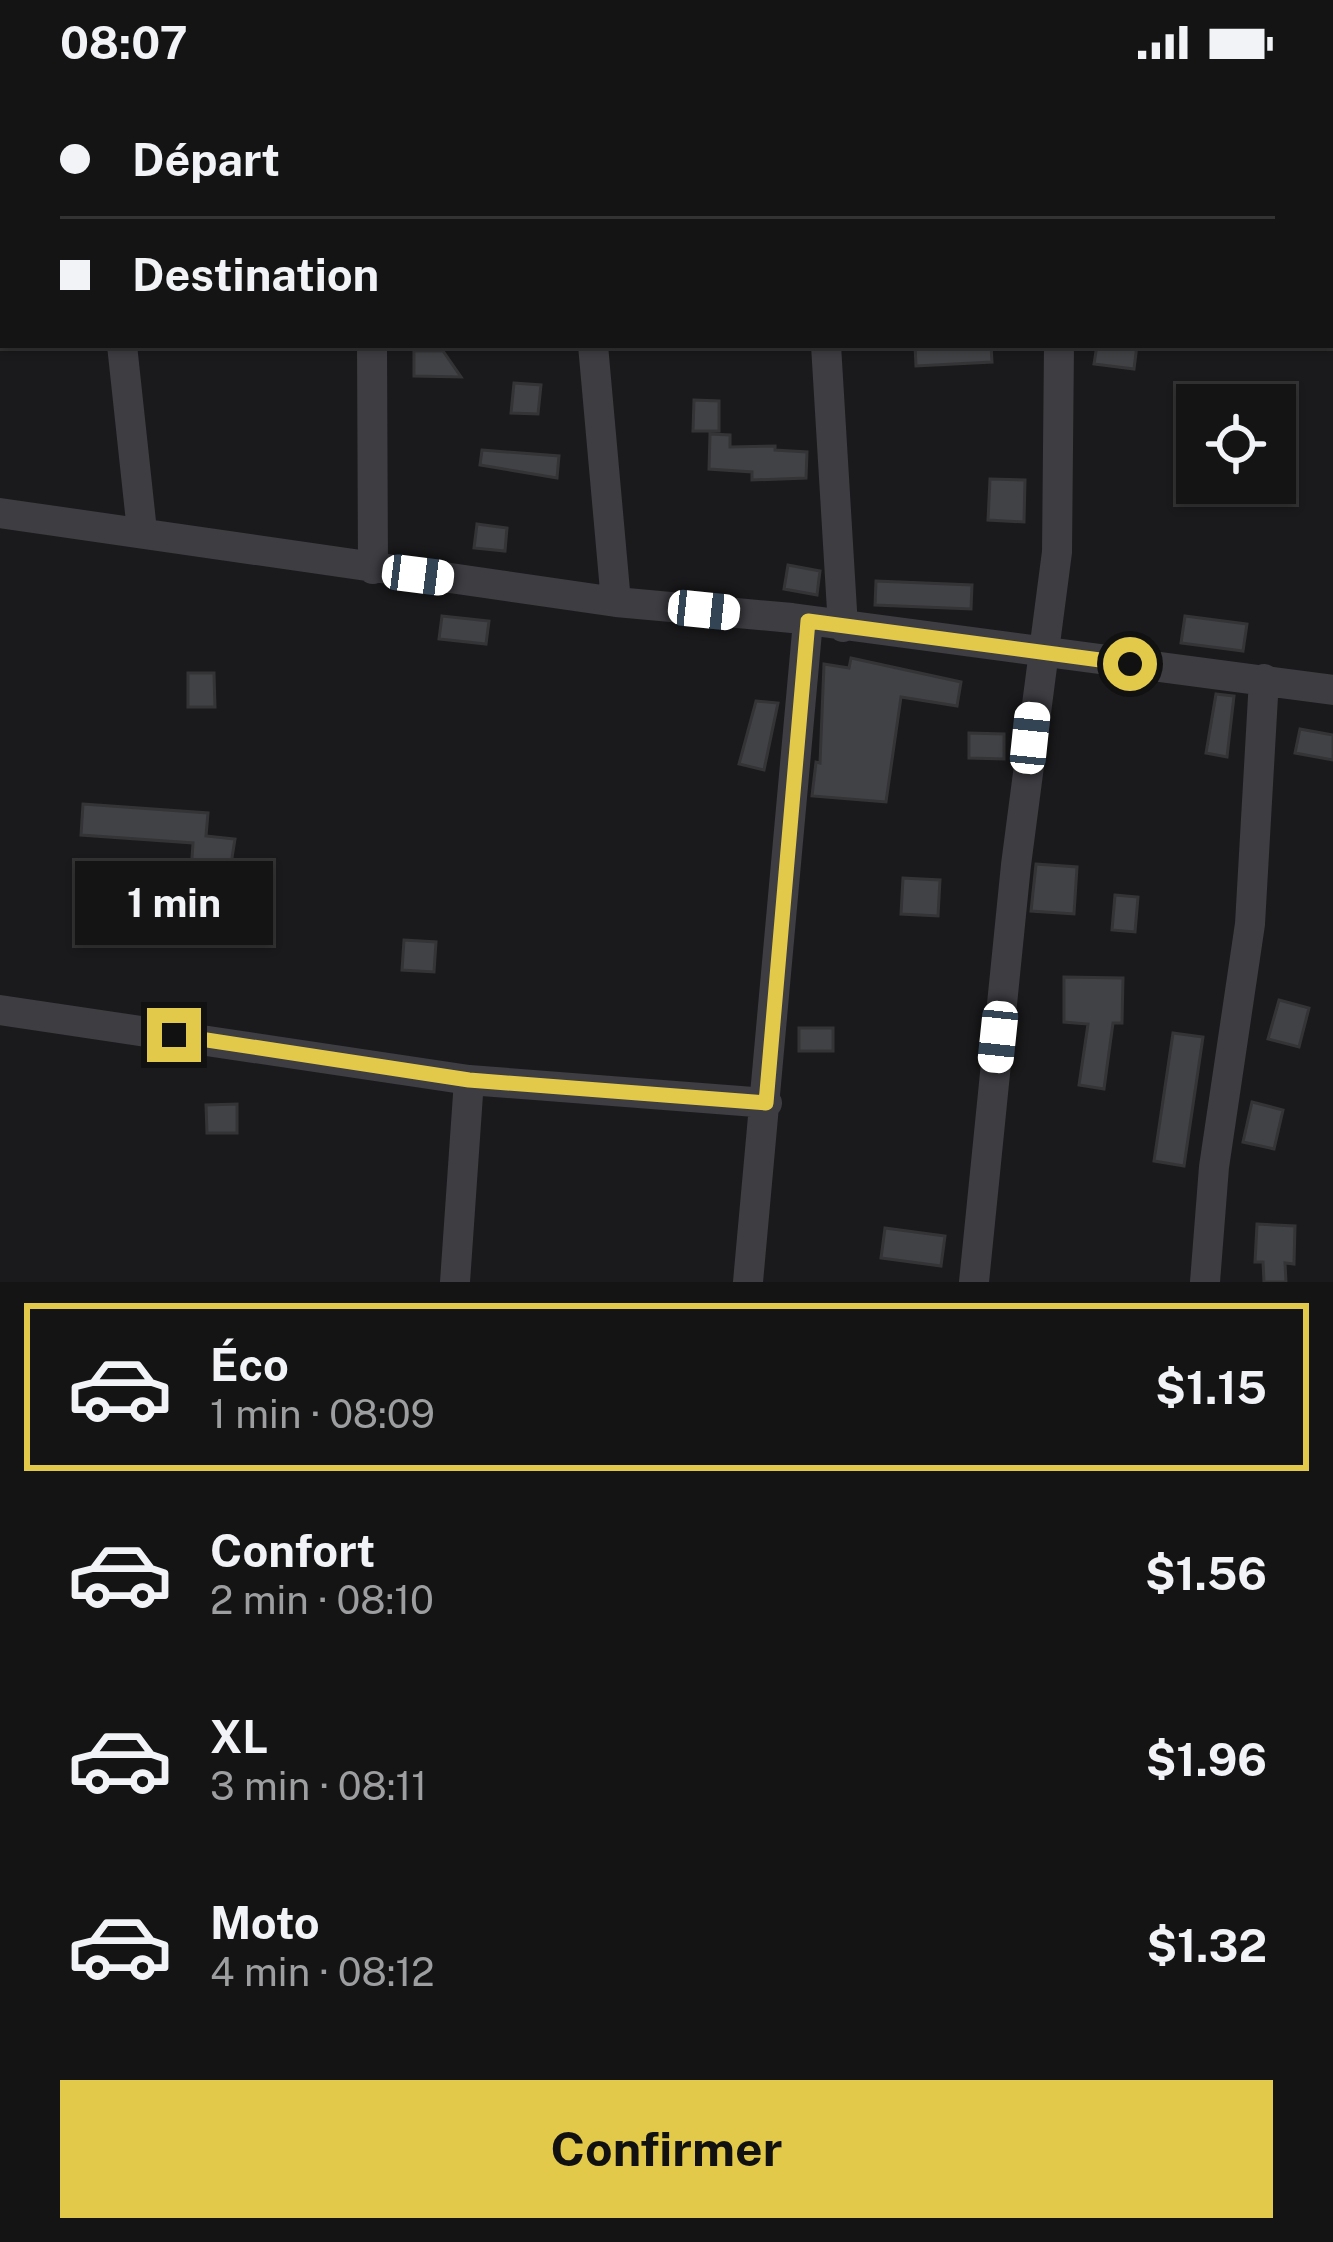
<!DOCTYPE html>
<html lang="fr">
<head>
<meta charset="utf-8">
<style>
	body { margin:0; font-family:"Public Sans",sans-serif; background:#1d1d1e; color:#f1f3f6; height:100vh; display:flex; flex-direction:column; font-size:45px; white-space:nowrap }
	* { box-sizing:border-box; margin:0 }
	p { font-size:39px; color:#9d9ea0 }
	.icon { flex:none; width:66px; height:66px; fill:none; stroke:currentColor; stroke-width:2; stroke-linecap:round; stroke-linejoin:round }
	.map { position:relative; height:1198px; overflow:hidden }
	.drawer { display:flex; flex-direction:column; background:#141415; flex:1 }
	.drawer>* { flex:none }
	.guide { position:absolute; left:0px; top:0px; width:1335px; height:264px; box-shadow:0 3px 9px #0004,0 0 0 3px #333334; display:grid; align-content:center; height:264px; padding:0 60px; background:#141415 }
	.controls { position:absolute; left:1176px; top:300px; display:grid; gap:24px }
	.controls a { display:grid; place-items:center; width:120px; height:120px; border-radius:0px; background:#141415; box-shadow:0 3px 9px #0004,0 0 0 3px #333334; font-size:60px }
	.end { position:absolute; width:54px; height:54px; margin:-27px; border:15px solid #e3c94a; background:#111; box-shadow:0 0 0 6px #111 }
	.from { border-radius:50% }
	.bubble { position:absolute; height:84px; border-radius:0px; background:#141415; box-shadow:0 3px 9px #0004,0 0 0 3px #333334; font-size:39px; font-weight:700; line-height:84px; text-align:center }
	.car { position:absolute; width:36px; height:72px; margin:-36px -18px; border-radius:15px; box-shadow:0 0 9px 3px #0007; background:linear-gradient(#fff 24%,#345 0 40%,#fff 0 76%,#345 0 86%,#fff 0) }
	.guide b { display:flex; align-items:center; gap:42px; height:114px; font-size:45px }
	.guide b+b { border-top:3px solid #333334 }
	.guide i { width:30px; height:30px; background:#f1f3f6 }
	ul { padding:21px 0 0; list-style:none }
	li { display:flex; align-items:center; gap:36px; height:168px; margin:0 24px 18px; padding:0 36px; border:6px solid transparent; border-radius:0px }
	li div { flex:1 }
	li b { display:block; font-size:45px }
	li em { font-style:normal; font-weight:700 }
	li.on { border-color:#e3c94a }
	li>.icon { width:108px; height:108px; stroke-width:1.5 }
	.action { display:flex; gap:24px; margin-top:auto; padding:24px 60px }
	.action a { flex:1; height:138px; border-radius:0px; background:#e3c94a; color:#111; font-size:48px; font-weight:700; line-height:138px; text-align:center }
	.status { display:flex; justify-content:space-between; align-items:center; height:84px; padding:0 60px; background:#141415; direction:ltr }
	.status svg { height:33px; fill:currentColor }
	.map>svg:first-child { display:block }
	.building { fill:#414245; stroke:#343437; stroke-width:3 }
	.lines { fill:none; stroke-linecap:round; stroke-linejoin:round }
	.minor { stroke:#3d3d42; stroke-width:30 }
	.route { stroke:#e3c94a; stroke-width:15 }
</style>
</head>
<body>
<div class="status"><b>08:07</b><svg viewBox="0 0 49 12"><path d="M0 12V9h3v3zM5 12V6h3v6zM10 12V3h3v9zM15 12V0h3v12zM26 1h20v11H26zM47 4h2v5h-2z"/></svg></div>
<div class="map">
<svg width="1333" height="1198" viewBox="0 0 1333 1198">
	<rect width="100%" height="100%" fill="#1a1a1c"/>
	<path class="building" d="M915,261H991L992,278L916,282Z
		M1097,261H1137L1134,285L1094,280Z
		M414,267H443L461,293L414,292Z
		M514,299L541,301L538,330L511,329Z
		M694,316L719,317V347H693Z
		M710,350L730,351V363L775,362V366L807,368L806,394L752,396V388L709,385Z
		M482,366L559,372L557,394L480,381Z
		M990,395L1025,396L1024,438L988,436Z
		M477,440L507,444L505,467L474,464Z
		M788,481L820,487L817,511L784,505Z
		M876,497L972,501L971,525L875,521Z
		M442,532L489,537L486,560L439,555Z
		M1185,532L1247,540L1243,567L1181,559Z
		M851,574L961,598L957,622L901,613L886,718L812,712L816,678L820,679L824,580L849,584Z
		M188,589H214L215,623H188Z
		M1216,610L1234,612L1227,673L1206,669Z
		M756,617L778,619L764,686L739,680Z
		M1300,645L1333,651V676L1295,669Z
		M969,649L1004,650V675L969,674Z
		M83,720L208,729L206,752L235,755L227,805L190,803L193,759L81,751Z
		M1036,780L1077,783L1074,830L1031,827Z
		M903,794L940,796L938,832L901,830Z
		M1115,811L1138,813L1135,848L1112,846Z
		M404,856L436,858L434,888L402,886Z
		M1064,893L1123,894L1122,939H1113L1104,1005L1079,1001L1088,940L1064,938Z
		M1279,916L1309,924L1299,963L1268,955Z
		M799,944H833V967H799Z
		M1173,949L1203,953L1184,1082L1154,1077Z
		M1252,1018L1283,1026L1274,1065L1243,1058Z
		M237,1020V1049H207L206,1021Z
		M1257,1140L1295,1142L1294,1180L1285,1179L1286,1198H1264L1263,1178H1255Z
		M885,1144L945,1152L941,1182L881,1174Z"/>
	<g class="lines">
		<path class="minor" d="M77,0L78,3
			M333,0L334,3
			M559,0V3
			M797,0V3
			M1048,0V3
			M122,261L142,447
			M372,261L373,485
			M593,261L616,518
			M826,261L843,543
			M0,429L616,518L792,534L1333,606
			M0,926L469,996L767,1019
			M455,1198L469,996
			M748,1198L808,537
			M974,1198L1016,781L1057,468L1059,261
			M1205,1198L1214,1083L1250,840L1264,595"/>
	</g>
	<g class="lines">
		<path class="route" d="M174,951L469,996L766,1019L808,537L1130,580"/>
	</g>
</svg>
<div class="controls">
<a><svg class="icon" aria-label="locate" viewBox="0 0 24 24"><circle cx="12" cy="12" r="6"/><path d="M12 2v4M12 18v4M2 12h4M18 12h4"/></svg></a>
</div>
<i class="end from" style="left:1130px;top:580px"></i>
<i class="end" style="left:174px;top:951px"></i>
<div class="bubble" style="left:75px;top:777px;width:198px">1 min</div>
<i class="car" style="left:418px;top:491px;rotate:97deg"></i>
<i class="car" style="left:704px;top:526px;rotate:96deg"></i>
<i class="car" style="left:1030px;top:654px;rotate:6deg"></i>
<i class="car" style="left:998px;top:953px;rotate:186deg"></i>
<div class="guide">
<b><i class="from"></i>Départ</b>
<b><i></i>Destination</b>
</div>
</div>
<section class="drawer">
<ul>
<li class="on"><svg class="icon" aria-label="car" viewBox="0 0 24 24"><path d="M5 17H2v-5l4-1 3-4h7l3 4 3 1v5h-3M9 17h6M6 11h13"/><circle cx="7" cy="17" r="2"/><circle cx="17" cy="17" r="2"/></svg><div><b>Éco</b><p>1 min · 08:09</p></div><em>$1.15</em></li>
<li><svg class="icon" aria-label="car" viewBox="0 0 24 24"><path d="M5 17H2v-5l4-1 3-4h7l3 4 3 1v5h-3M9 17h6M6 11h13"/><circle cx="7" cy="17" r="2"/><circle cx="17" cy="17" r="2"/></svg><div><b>Confort</b><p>2 min · 08:10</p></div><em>$1.56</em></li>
<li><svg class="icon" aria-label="car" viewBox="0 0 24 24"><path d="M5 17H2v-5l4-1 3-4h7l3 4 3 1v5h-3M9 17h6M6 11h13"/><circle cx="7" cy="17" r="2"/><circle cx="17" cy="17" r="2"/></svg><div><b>XL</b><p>3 min · 08:11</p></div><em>$1.96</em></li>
<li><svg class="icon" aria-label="car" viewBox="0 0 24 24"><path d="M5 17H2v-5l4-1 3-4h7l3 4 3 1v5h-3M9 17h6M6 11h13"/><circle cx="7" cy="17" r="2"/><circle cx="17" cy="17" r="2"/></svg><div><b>Moto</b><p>4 min · 08:12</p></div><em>$1.32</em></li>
</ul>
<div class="action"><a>Confirmer</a></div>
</section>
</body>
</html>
